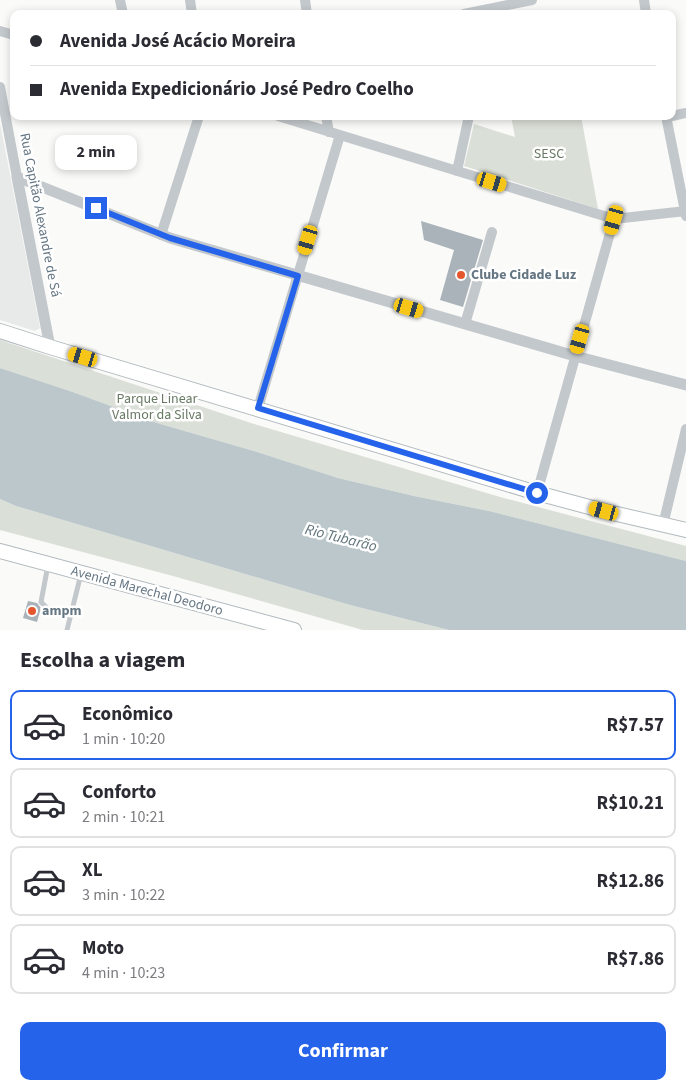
<!DOCTYPE html>
<html lang="pt">
<head>
<meta charset="utf-8">
<style>
	body { margin:0; font-family:"Source Sans 3",sans-serif; background:#f2f2f3; color:#2b2b33; height:100vh; display:flex; flex-direction:column; font-size:19px; white-space:nowrap }
	* { box-sizing:border-box; margin:0 }
	p { font-size:16px; color:#7c7c81 }
	.icon { flex:none; width:28px; height:28px; fill:none; stroke:currentColor; stroke-width:2; stroke-linecap:round; stroke-linejoin:round }
	.map { position:relative; height:630px; overflow:hidden }
	.sheet { display:flex; flex-direction:column; background:#fff; flex:1 }
	.sheet>* { flex:none }
	.banner { position:absolute; left:10px; top:10px; width:666px; height:110px; border-radius:10px; box-shadow:0 2px 8px #0003; display:grid; align-content:center; height:110px; padding:0 20px; background:#fff }
	.end { position:absolute; width:22px; height:22px; margin:-11px; border:6px solid #2563eb; background:#fff; box-shadow:0 0 0 2px #fff }
	.from { border-radius:50% }
	.bubble { position:absolute; height:35px; border-radius:10px; background:#fff; box-shadow:0 2px 8px #0003; font-size:16px; font-weight:700; line-height:35px; text-align:center }
	.car { position:absolute; width:15px; height:30px; margin:-15px -8px; border-radius:6px; box-shadow:0 0 4px 1px #0007; background:linear-gradient(#f5c518 24%,#345 0 40%,#f5c518 0 76%,#345 0 86%,#f5c518 0) }
	.banner b { display:flex; align-items:center; gap:18px; height:48px; font-size:19px }
	.banner b+b { border-top:1px solid #e1e1e2 }
	.banner i { width:12px; height:12px; background:#2b2b33 }
	ul { padding:0; list-style:none }
	li { display:flex; align-items:center; gap:15px; height:70px; margin:0 10px 8px; padding:0 10px; border:2px solid #e1e1e2; border-radius:10px }
	li div { flex:1 }
	li b { display:block; font-size:19px }
	li em { font-style:normal; font-weight:700 }
	li.current { border-color:#2563eb }
	li>.icon { width:45px; height:45px; stroke-width:1.5 }
	h2 { padding:0 20px; font-size:22px; line-height:60px }
	.button { display:flex; gap:10px; margin-top:auto; padding:10px 20px }
	.button a { flex:1; height:58px; border-radius:10px; background:#2563eb; color:#fff; font-size:20px; font-weight:700; line-height:58px; text-align:center }
	.map>svg:first-child { display:block }
	.built { fill:#e8e9e9 }
	.green { fill:#dadfd7 }
	.water { fill:#bbc7cb }
	.building { fill:#aab3b9 }
	.lines { fill:none; stroke-linecap:round; stroke-linejoin:round }
	.secondary-casing { stroke:#b3babf; stroke-width:16 }
	.service { stroke:#c3c8cc; stroke-width:5 }
	.minor { stroke:#c3c8cc; stroke-width:10 }
	.tertiary { stroke:#c3c8cc; stroke-width:11 }
	.secondary { stroke:#fff; stroke-width:14 }
	.route { stroke:#2563eb; stroke-width:6 }
	.poi-dot { fill:#e4572e; stroke:#fff; stroke-width:2 }
	.labels { text-anchor:middle; dominant-baseline:central; stroke-width:5; stroke-linejoin:round; paint-order:stroke }
	.park-label { font-size:14px; fill:#687a64; stroke:#fff }
	.street-label { font-size:14px; fill:#657683; stroke:#fff }
	.poi-label { font-size:14px; font-weight:bold; fill:#657683; stroke:#fff; text-anchor:start }
	.water-label { font-size:15px; font-style:italic; fill:#60757c; stroke:#fff }
</style>
</head>
<body>
<div class="map">
<svg width="686" height="630" viewBox="0 0 686 630">
	<rect width="100%" height="100%" fill="#fafaf8"/>
	<path class="built" d="M0,123L40,328L35,331L0,320Z"/>
	<path class="green" d="M511,116H581L598,209L464,166L474,124L515,137Z
		M0,340L251,423L500,497L686,546V561L489,511L414,496L338,478L254,451L157,423L70,391L0,368Z
		M0,499L16,506L350,605L449,630H363L173,576L0,530Z"/>
	<path class="water" d="M0,368L70,391L157,423L254,451L338,478L414,496L489,511L686,561V630H449L350,605L16,506L0,499Z"/>
	<path class="building" d="M421,221L483,240L463,307L440,300L454,250L424,240Z
		M28,601L37,603L41,608L37,622L23,618Z"/>
	<g class="lines">
		<defs>
			<path id="secondary" d="M0,331L50,347L537,493L604,511L686,530
				M0,551L294,630"/>
		</defs>
		<use href="#secondary" class="secondary-casing"/>
		<path class="service" d="M48,565L41,602L47,608L70,616
			M67,630L81,574"/>
		<path class="minor" d="M120,0L123,14
			M190,0L192,14
			M305,0L307,14
			M644,0L646,14
			M464,14L532,0
			M0,31L14,35
			M0,87L17,177
			M278,116L614,219L686,211
			M326,116L329,132
			M666,116L686,216
			M672,116L686,113
			M457,171L469,116
			M161,235L199,116
			M465,324L492,232
			M258,408L340,135
			M537,493L614,219
			M663,525L686,429"/>
		<path class="tertiary" d="M17,177L170,238L575,356L686,385
			M17,177L50,347"/>
		<use href="#secondary" class="secondary"/>
	</g>
	<g class="lines">
		<path class="route" d="M96,208L170,238L298,276L258,408L537,493"/>
	</g>
	<g class="poi-dot">
		<circle cx="461" cy="275" r="5"/>
		<circle cx="32" cy="611" r="5"/>
	</g>
	<g class="labels">
		<g class="park-label">
			<text x="549" y="154">SESC</text>
			<text x="157" y="399">Parque Linear<tspan x="157" dy="16">Valmor da Silva</tspan></text>
		</g>
		<g class="street-label">
			<text transform="translate(40 215) rotate(79)">Rua Capitão Alexandre de Sá</text>
			<text transform="translate(147 591) rotate(15)">Avenida Marechal Deodoro</text>
		</g>
		<g class="poi-label">
			<text x="471" y="275">Clube Cidade Luz</text>
			<text x="42" y="611">ampm</text>
		</g>
		<g class="water-label">
			<text transform="translate(341 538) rotate(14)">Rio Tubarão</text>
		</g>
	</g>
</svg>
<i class="end from" style="left:537px;top:493px"></i>
<i class="end" style="left:96px;top:208px"></i>
<div class="bubble" style="left:55px;top:135px;width:82px">2 min</div>
<i class="car" style="left:492px;top:182px;rotate:107deg"></i>
<i class="car" style="left:614px;top:220px;rotate:196deg"></i>
<i class="car" style="left:308px;top:240px;rotate:197deg"></i>
<i class="car" style="left:409px;top:308px;rotate:107deg"></i>
<i class="car" style="left:580px;top:339px;rotate:196deg"></i>
<i class="car" style="left:83px;top:357px;rotate:287deg"></i>
<i class="car" style="left:604px;top:511px;rotate:285deg"></i>
<div class="banner">
<b><i class="from"></i>Avenida José Acácio Moreira</b>
<b><i></i>Avenida Expedicionário José Pedro Coelho</b>
</div>
</div>
<section class="sheet">
<h2>Escolha a viagem</h2>
<ul>
<li class="current"><svg class="icon" aria-label="car" viewBox="0 0 24 24"><path d="M5 17H2v-5l4-1 3-4h7l3 4 3 1v5h-3M9 17h6M6 11h13"/><circle cx="7" cy="17" r="2"/><circle cx="17" cy="17" r="2"/></svg><div><b>Econômico</b><p>1 min · 10:20</p></div><em>R$7.57</em></li>
<li><svg class="icon" aria-label="car" viewBox="0 0 24 24"><path d="M5 17H2v-5l4-1 3-4h7l3 4 3 1v5h-3M9 17h6M6 11h13"/><circle cx="7" cy="17" r="2"/><circle cx="17" cy="17" r="2"/></svg><div><b>Conforto</b><p>2 min · 10:21</p></div><em>R$10.21</em></li>
<li><svg class="icon" aria-label="car" viewBox="0 0 24 24"><path d="M5 17H2v-5l4-1 3-4h7l3 4 3 1v5h-3M9 17h6M6 11h13"/><circle cx="7" cy="17" r="2"/><circle cx="17" cy="17" r="2"/></svg><div><b>XL</b><p>3 min · 10:22</p></div><em>R$12.86</em></li>
<li><svg class="icon" aria-label="car" viewBox="0 0 24 24"><path d="M5 17H2v-5l4-1 3-4h7l3 4 3 1v5h-3M9 17h6M6 11h13"/><circle cx="7" cy="17" r="2"/><circle cx="17" cy="17" r="2"/></svg><div><b>Moto</b><p>4 min · 10:23</p></div><em>R$7.86</em></li>
</ul>
<div class="button"><a>Confirmar</a></div>
</section>
</body>
</html>
